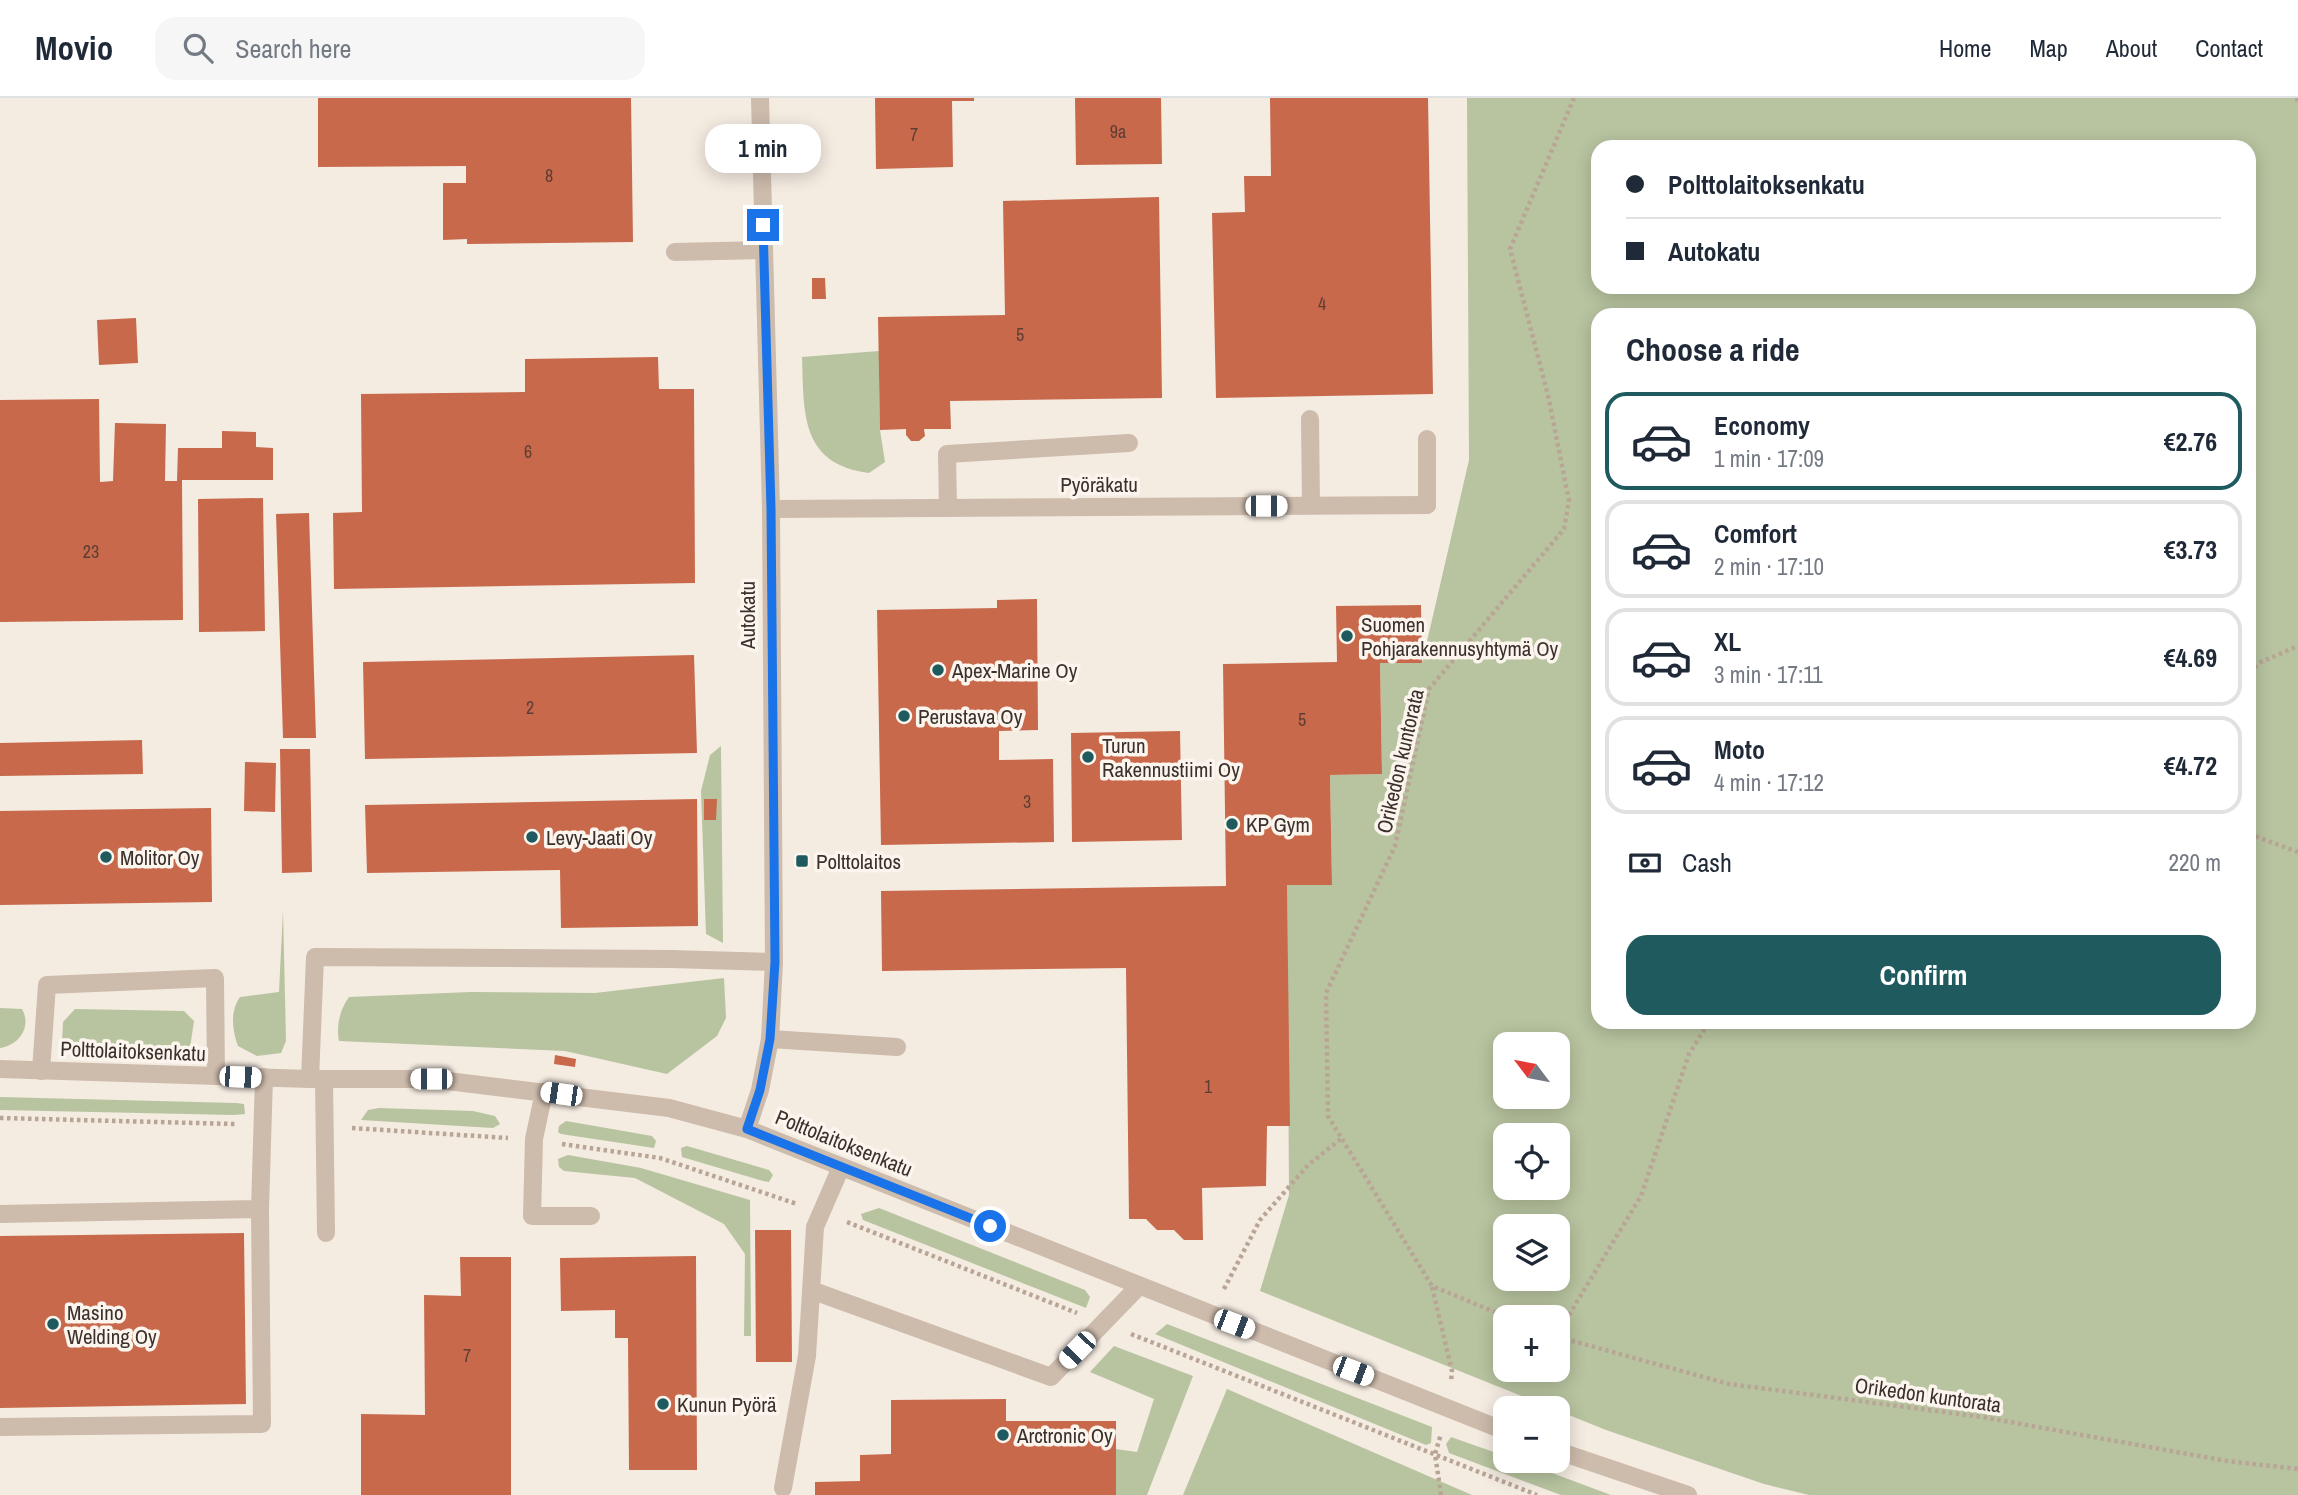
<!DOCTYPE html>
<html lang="en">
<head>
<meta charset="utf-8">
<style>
	body { margin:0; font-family:"Archivo Narrow",sans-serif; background:#f6f6f7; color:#1f2937; height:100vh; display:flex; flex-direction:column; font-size:26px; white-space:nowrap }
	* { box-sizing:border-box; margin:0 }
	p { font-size:23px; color:#747a83 }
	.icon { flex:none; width:38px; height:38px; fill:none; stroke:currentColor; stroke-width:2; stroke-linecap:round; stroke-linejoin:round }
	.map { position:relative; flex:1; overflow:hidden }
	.details { position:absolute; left:1591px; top:210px; width:665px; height:721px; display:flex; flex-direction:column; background:#fff; border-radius:21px; box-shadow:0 4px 18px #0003 }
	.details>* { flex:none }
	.banner { position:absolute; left:1591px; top:42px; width:665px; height:154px; border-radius:21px; box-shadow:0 4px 18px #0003; display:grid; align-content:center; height:154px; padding:0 35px; background:#fff }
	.needle { width:46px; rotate:302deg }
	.fabs { position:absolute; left:1493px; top:934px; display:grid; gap:14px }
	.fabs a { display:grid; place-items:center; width:77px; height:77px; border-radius:14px; background:#fff; box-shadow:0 4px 18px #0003; font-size:35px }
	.end { position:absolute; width:32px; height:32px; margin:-16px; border:9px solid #1a73e8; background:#fff; box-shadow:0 0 0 4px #fff }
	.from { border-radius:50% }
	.bubble { position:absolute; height:49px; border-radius:21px; background:#fff; box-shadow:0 4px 18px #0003; font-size:23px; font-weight:700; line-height:49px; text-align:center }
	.car { position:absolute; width:21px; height:42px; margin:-21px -10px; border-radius:9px; box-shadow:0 0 5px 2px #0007; background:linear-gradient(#fff 24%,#345 0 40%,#fff 0 76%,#345 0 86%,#fff 0) }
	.banner b { display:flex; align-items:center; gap:24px; height:66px; font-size:26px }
	.banner b+b { border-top:2px solid #e0e1e3 }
	.banner i { width:18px; height:18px; background:#1f2937 }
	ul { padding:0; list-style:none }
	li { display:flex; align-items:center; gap:21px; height:98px; margin:0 14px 10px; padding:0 21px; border:4px solid #e0e1e3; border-radius:21px }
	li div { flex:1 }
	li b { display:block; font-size:26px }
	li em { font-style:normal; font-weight:700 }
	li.on { border-color:#1f5a5e }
	li>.icon { width:63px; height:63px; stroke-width:1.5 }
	h2 { padding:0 35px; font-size:32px; line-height:84px }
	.pay { display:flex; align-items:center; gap:18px; height:77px; padding:0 35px; font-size:26px }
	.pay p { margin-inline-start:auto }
	.button { display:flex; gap:14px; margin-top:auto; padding:14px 35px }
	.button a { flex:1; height:80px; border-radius:21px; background:#1f5a5e; color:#fff; font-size:28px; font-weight:700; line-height:80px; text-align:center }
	header { display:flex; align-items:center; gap:42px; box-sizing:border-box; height:98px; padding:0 35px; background:#fff; border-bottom:2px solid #e0e1e3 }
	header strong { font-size:33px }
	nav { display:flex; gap:38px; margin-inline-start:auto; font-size:24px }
	.search { width:490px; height:63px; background:#f6f6f7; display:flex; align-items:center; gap:18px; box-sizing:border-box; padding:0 24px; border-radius:21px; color:#747a83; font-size:26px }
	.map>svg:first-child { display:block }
	.green { fill:#b8c4a0; fill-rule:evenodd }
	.building { fill:#c8694b }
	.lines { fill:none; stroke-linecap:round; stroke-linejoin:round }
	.path { stroke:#b9a596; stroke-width:4.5; stroke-dasharray:3.5 3.5; stroke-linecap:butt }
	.service { stroke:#cdbbac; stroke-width:18 }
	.minor { stroke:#cdbbac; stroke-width:18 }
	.tertiary { stroke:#cdbbac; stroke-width:18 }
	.route { stroke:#1a73e8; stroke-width:9 }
	.poi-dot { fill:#1f5a5e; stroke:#fbf5ee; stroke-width:2.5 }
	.labels { text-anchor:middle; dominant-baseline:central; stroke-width:7; stroke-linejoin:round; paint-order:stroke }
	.number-label { font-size:18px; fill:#5e3e33 }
	.street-label { font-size:21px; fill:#3b302b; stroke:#fbf5ee }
	.poi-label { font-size:21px; fill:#3b302b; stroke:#fbf5ee; text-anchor:start }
</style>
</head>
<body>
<header>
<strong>Movio</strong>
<div class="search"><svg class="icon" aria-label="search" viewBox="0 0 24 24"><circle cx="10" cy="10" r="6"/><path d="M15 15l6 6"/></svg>Search here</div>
<nav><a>Home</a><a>Map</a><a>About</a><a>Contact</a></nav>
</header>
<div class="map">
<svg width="2298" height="1397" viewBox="0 0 2298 1397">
	<rect width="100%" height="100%" fill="#f4ebe1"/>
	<path class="green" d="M1467,0H2298V1397H1809L1764,1386L1606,1332L1260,1193L1289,1097L1287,787L1332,786L1330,677L1382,676L1380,565H1422L1469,362ZM1598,49H2249V189H1598ZM1598,217H2249V924H1598ZM1505,947H1558V999H1505ZM1505,1038H1558V1090H1505ZM1505,1129H1558V1181H1505ZM1505,1220H1558V1272H1505Z
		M879,253L880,332L885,364L869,375C800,366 804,315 802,259Z
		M721,648L723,845L706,836L701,693L710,657Z
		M283,812L286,943L281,955L257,958L238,948C232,932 230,913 240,899L279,894Z
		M724,880L726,920L717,938L667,976L565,953L339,943C336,928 340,911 349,899L471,894L595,895Z
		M0,910L22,911C32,929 19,947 0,950Z
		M75,911L184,913L194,923L190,950L177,956L68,950L62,944L63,924Z
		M0,999L236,1005L244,1006L245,1016L234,1017L0,1012Z
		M379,1010L473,1013L495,1018L500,1026L493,1030L361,1022L368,1012Z
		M566,1023L652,1038L656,1043L654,1050L561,1036L558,1034L559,1028Z
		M687,1048L769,1072L773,1077L769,1084L763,1083L682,1059L681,1050Z
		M568,1057L641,1070L750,1102L751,1238H744L745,1156L724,1126L635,1080L564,1073L559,1069L558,1061Z
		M879,1110L1085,1192L1090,1199L1086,1210L863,1122L861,1116Z
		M1167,1226L1432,1329L1431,1345L1426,1347L1155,1236Z
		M1114,1248L1193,1278L1147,1397H1116V1351L1137,1354L1154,1301L1090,1274Z
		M1227,1291L1472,1397H1183Z
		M1451,1339L1505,1358V1363H1520L1611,1397H1561L1449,1355L1446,1346Z"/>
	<path class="building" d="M318,0H631L633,144L467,146V141L443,142V85H466V68L318,69Z
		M875,0H974V3H952L953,69L876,71Z
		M1075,0H1161L1162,66L1076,67Z
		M1270,0H1428L1433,296L1216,300L1212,115L1245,114L1244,78H1271Z
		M1159,99L1162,300L950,303L951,331H924L925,338L919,343H911L906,337V331L880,332L878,219L1005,217L1003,103Z
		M812,180H825L826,201H812Z
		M136,220L138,265L99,267L97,222Z
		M658,259L659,291H694L695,485L334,491L333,415L362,414L361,296L525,294V261Z
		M99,301L100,384L113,383L115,325L166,326L165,383H177L178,350H222V333L256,334V349L273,350V382H182L183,522L0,524V302Z
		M263,400L265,533L199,534L198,401Z
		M309,415L316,640H283L276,416Z
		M1037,501L1038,632L999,633V662L1053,661L1054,744L881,747L877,512L997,510V502Z
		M1421,507L1422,565H1380L1382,676L1330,677L1332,787H1287L1290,1028H1267L1266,1088L1202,1090L1203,1142H1184L1174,1132H1157L1146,1121H1129L1126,870L882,873L881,793L1226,788L1223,566L1337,564L1336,508Z
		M694,557L697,655L365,661L363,564Z
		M1180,633L1182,742L1072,744L1071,635Z
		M142,642L143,676L0,678V645Z
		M280,651H310L312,774L282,775Z
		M245,664L276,665L275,714L244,713Z
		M697,701L698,828L561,830L560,772L367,775L365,707Z
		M704,701H717L716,722H704Z
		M211,710L212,804L0,807V713Z
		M555,957L576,961L575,969L554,966Z
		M755,1132H791L792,1264H756Z
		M244,1135L246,1306L0,1310V1138Z
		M696,1158L697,1372H629L628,1240H615V1212L561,1213L560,1160Z
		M460,1159H511V1397H361V1316L425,1317L424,1197L461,1198Z
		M1006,1301V1323H1116V1397H815V1384L860,1383V1357L891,1356V1302Z"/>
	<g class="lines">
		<path class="path" d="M2297,0L2298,5
			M2249,574L2261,564L2298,548
			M2249,736L2298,754
			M0,1020L235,1026
			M352,1030L508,1040
			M562,1046L660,1060L797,1106
			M847,1124L1077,1215
			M1432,1189L1452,1273L1451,1283
			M1224,1191L1260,1122L1308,1067L1342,1040
			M1509,1220L1432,1188L1328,1018L1326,895L1395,748L1429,591L1564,431L1569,403L1548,297L1510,151L1574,0
			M1558,1235L1641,1098L1689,956L1709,924
			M1131,1236L1537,1397
			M1558,1239L1729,1286L1982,1319L2227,1363L2298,1371
			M1441,1397L1435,1356L1441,1336"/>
		<path class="service" d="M675,154L763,152
			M1310,321L1311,407
			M1427,407V341
			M948,410L947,356L1129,345
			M770,941L897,949
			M41,973L47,887L215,880L216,978
			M310,981L315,859L671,861L774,864
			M324,981L326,1135
			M544,994L534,1041L532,1118H591
			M0,1116L260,1111L264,979
			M811,1192L1051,1279L1139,1188
			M0,1329L262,1326L260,1111
			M783,1390L807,1258L815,1129L841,1069"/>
		<path class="minor" d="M771,411L1427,407"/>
		<path class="tertiary" d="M0,971L310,981H431L669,1010L747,1031L1505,1333
			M747,1031L760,992L770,941L774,864L771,411L760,0
			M1558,1353L1688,1397"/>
	</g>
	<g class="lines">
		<path class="route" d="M763,127L771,411L775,864L770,941L760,992L747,1031L990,1128"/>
	</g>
	<g class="poi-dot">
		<circle cx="1347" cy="538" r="7"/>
		<circle cx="938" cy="572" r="7"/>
		<circle cx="904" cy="618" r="7"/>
		<circle cx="1088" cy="659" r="7"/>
		<circle cx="1232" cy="726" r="7"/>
		<circle cx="532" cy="739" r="7"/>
		<circle cx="106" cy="759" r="7"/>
		<rect x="795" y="756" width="14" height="14" rx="3.5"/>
		<circle cx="53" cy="1226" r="7"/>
		<circle cx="663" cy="1306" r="7"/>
		<circle cx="1003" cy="1337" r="7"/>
	</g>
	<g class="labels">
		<g class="number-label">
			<text x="1118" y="33">9a</text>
			<text x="914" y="36">7</text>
			<text x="549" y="77">8</text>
			<text x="1322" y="205">4</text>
			<text x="1020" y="236">5</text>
			<text x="528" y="353">6</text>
			<text x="91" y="453">23</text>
			<text x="530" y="609">2</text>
			<text x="1302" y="621">5</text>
			<text x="1027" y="703">3</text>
			<text x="1208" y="988">1</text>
			<text x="467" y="1257">7</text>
		</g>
		<g class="street-label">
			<text x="1099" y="386">Pyöräkatu</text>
			<text transform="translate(747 517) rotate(-90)">Autokatu</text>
			<text transform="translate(1400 663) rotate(-77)">Orikedon kuntorata</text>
			<text transform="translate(133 953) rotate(2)">Polttolaitoksenkatu</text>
			<text transform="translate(844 1045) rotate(22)">Polttolaitoksenkatu</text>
			<text transform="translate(1928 1297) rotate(8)">Orikedon kuntorata</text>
		</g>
		<g class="poi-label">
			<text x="1361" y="526">Suomen<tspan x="1361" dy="24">Pohjarakennusyhtymä Oy</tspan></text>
			<text x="952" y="572">Apex-Marine Oy</text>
			<text x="918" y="618">Perustava Oy</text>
			<text x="1102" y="647">Turun<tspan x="1102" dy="24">Rakennustiimi Oy</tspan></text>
			<text x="1246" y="726">KP Gym</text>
			<text x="546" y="739">Levy-Jaati Oy</text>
			<text x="120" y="759">Molitor Oy</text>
			<text x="816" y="763">Polttolaitos</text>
			<text x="67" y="1214">Masino<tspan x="67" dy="24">Welding Oy</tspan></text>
			<text x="677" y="1306">Kunun Pyörä</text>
			<text x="1017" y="1337">Arctronic Oy</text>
		</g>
	</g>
</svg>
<div class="fabs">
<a><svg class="needle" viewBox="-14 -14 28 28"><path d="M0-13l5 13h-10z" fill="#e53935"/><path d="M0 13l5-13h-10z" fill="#747a83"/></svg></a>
<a><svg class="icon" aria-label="locate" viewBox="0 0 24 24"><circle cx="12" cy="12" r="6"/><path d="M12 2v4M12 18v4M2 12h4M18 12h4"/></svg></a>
<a><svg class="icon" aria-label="layers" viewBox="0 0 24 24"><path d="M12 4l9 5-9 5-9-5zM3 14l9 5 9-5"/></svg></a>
<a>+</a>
<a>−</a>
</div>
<i class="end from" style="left:990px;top:1128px"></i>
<i class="end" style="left:763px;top:127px"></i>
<div class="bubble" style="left:705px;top:26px;width:116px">1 min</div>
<i class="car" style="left:1266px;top:408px;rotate:90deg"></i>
<i class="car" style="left:240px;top:979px;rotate:92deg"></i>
<i class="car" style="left:431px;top:981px;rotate:270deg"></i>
<i class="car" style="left:561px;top:996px;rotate:278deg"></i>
<i class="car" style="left:1234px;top:1226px;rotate:111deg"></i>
<i class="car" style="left:1077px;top:1252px;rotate:224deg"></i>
<i class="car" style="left:1353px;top:1273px;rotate:111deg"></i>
<div class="banner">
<b><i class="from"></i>Polttolaitoksenkatu</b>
<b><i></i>Autokatu</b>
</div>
<section class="details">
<h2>Choose a ride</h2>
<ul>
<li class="on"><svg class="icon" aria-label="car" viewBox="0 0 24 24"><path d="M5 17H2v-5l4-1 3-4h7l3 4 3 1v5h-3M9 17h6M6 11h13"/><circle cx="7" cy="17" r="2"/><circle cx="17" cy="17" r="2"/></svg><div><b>Economy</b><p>1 min · 17:09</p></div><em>€2.76</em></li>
<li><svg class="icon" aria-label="car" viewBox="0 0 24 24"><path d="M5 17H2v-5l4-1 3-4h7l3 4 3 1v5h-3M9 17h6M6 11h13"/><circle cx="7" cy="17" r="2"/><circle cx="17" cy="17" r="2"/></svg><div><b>Comfort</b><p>2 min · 17:10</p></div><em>€3.73</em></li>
<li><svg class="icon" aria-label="car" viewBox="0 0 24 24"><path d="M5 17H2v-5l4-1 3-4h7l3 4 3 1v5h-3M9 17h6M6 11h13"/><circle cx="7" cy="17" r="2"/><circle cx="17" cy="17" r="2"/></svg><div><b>XL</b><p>3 min · 17:11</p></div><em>€4.69</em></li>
<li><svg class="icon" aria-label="car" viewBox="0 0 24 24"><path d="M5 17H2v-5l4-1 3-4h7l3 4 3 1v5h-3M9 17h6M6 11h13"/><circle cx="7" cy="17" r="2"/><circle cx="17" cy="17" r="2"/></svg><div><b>Moto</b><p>4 min · 17:12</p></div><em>€4.72</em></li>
</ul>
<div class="pay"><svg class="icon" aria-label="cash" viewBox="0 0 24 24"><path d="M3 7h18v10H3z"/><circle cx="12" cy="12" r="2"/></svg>Cash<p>220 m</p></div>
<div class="button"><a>Confirm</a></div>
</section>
</div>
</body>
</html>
